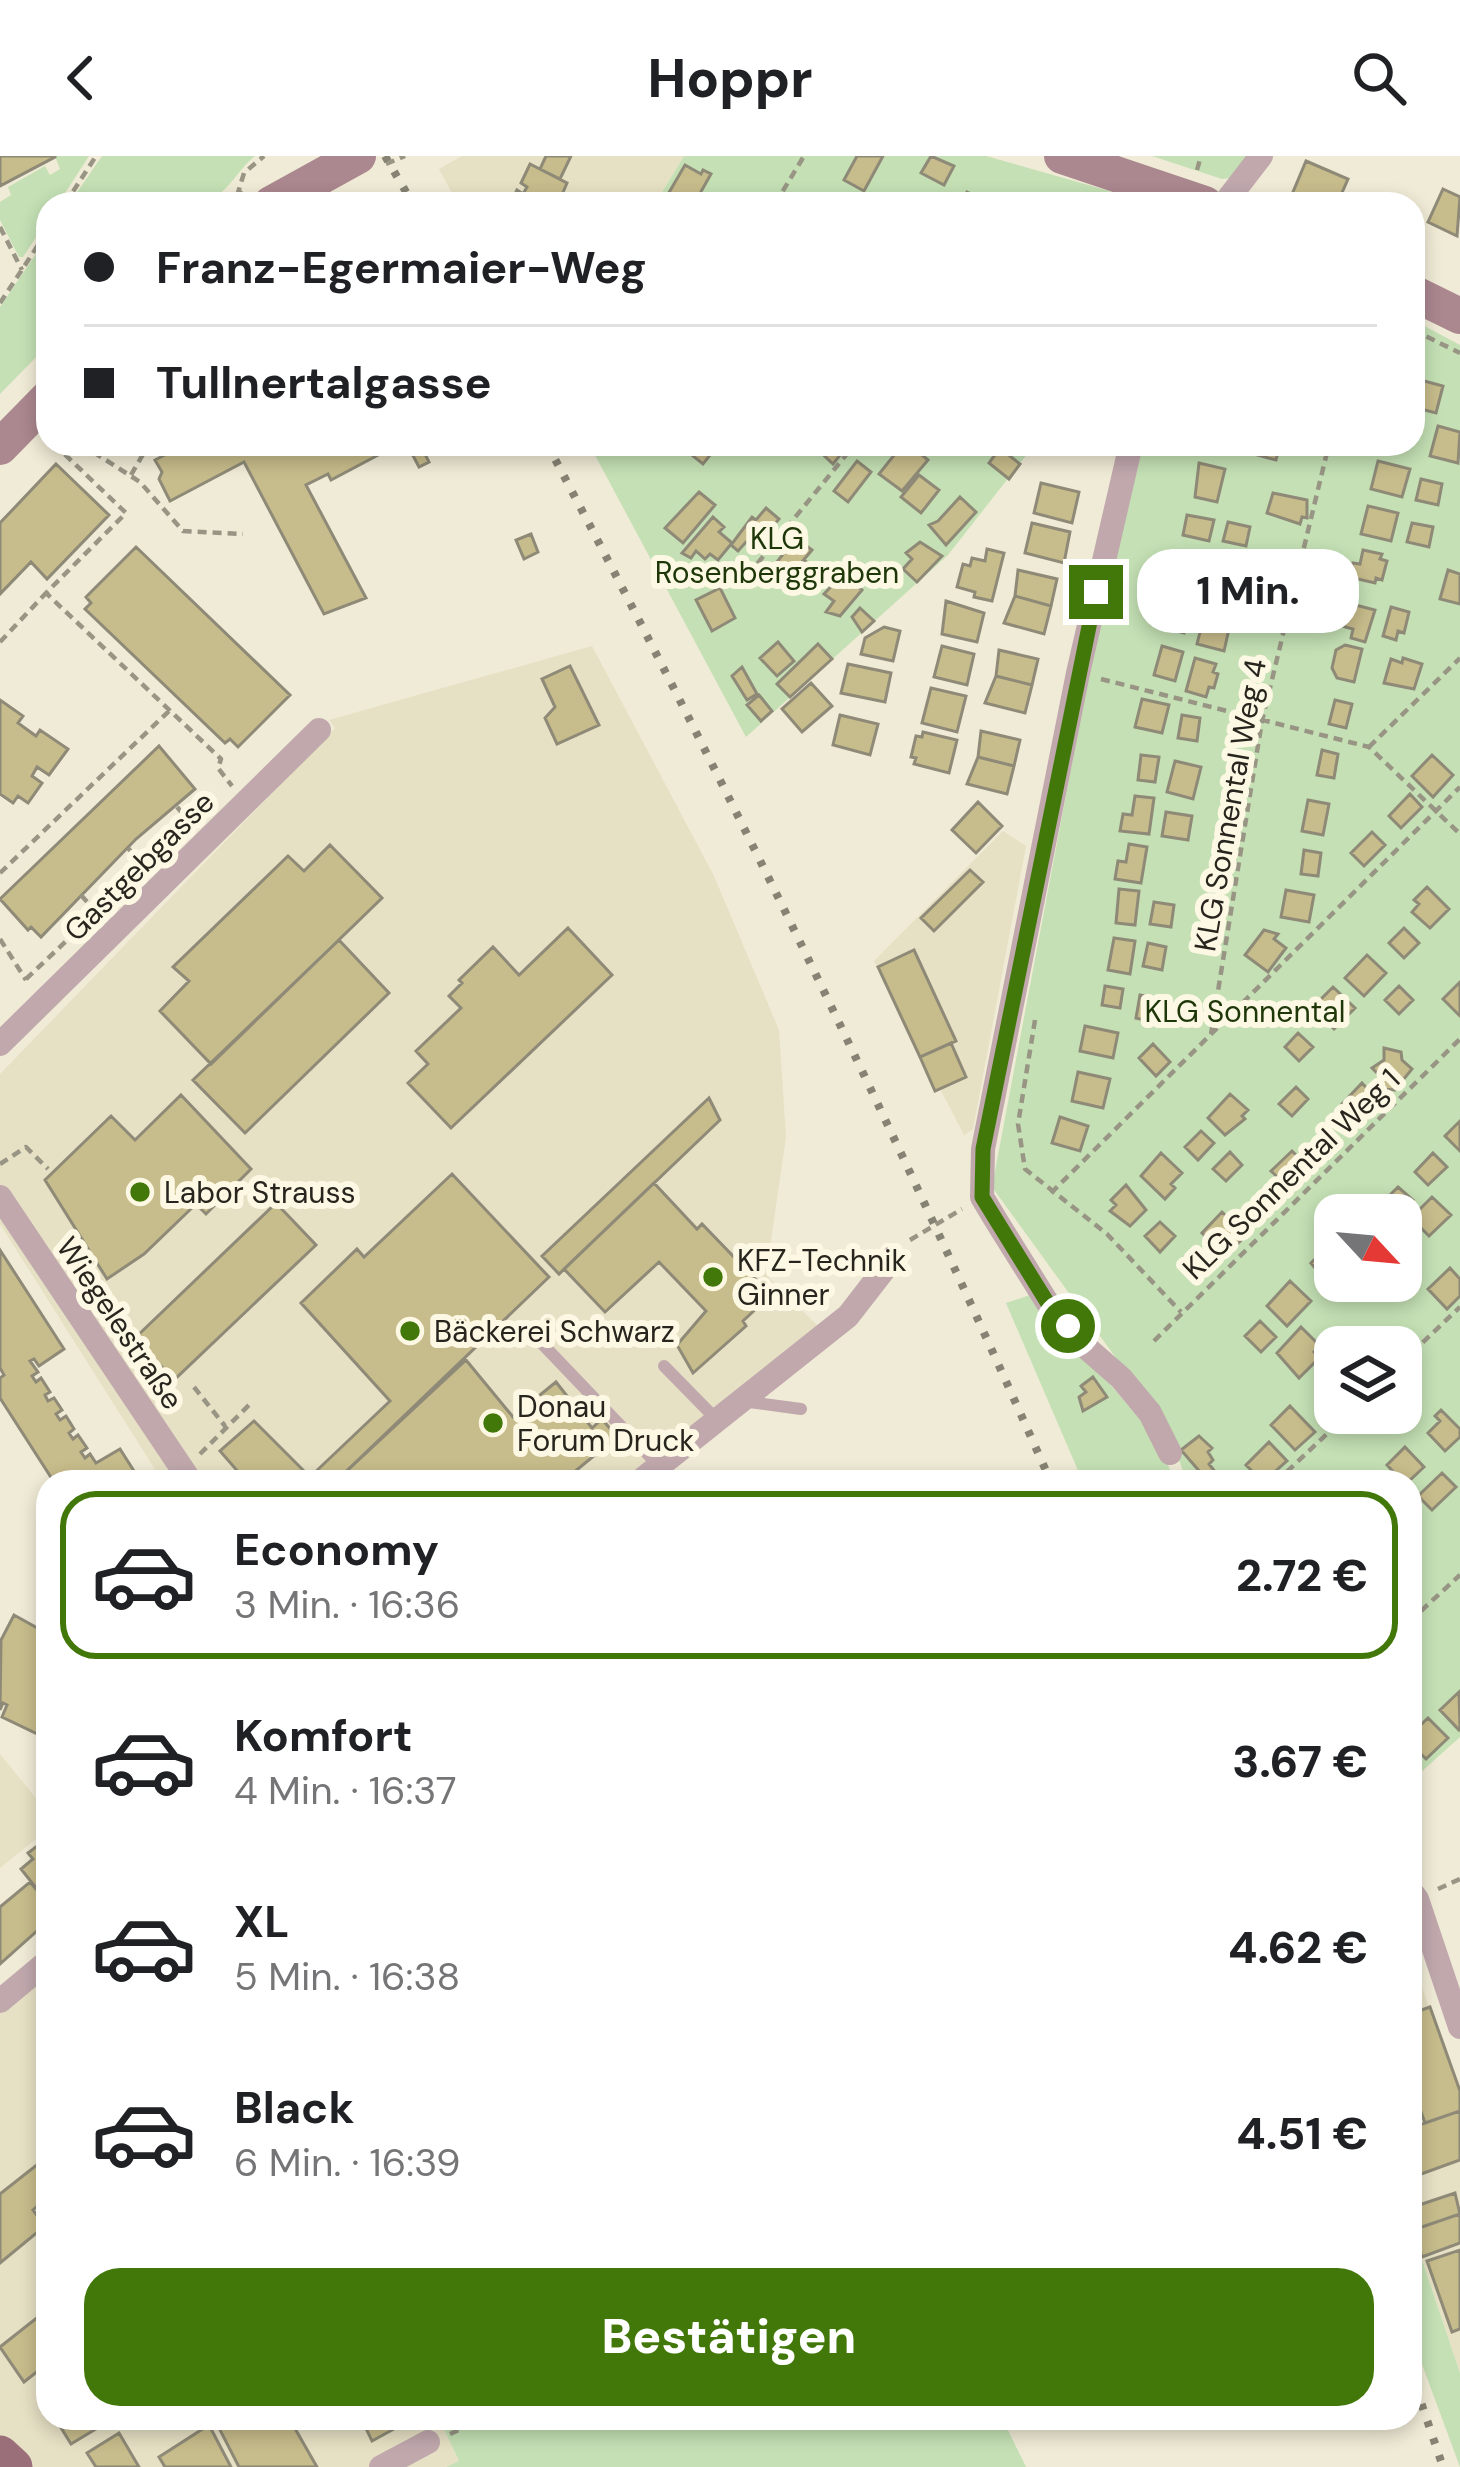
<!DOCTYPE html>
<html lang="de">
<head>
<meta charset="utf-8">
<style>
	body { margin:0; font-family:"DM Sans",sans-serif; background:#f2f2f2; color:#202124; height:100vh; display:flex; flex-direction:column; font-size:45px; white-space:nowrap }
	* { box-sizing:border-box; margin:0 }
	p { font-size:39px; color:#757577 }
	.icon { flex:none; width:66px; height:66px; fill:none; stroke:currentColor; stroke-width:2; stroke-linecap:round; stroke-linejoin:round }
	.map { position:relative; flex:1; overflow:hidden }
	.panel { position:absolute; left:36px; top:1314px; width:1386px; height:960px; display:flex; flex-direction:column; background:#fff; border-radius:36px; box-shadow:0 6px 18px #0003 }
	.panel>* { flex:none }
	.hud { position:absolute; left:36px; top:36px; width:1389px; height:264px; border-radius:36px; box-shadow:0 6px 18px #0003; display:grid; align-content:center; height:264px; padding:0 48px; background:#fff }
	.needle { width:78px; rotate:116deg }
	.controls { position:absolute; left:1314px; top:1038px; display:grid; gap:24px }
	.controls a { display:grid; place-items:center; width:108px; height:108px; border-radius:24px; background:#fff; box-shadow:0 6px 18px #0003; font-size:60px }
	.end { position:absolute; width:54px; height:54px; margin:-27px; border:15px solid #42780a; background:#fff; box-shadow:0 0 0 6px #fff }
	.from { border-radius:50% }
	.bubble { position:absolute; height:84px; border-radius:36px; background:#fff; box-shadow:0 6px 18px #0003; font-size:39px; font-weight:800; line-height:84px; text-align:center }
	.hud b { display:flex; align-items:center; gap:42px; height:114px; font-size:45px }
	.hud b+b { border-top:3px solid #e0e0e0 }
	.hud i { width:30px; height:30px; background:#202124 }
	ul { padding:21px 0 0; list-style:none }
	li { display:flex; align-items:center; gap:36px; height:168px; margin:0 24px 18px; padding:0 24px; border:6px solid transparent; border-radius:36px }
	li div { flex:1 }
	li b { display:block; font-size:45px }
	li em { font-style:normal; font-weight:800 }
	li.current { border-color:#42780a }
	li>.icon { width:108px; height:108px; stroke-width:1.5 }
	.primary-button { display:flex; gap:24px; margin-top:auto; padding:24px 48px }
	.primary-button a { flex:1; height:138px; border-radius:36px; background:#42780a; color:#fff; font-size:48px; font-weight:800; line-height:138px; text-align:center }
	header { display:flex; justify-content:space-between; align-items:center; height:156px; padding:0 48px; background:#fff; font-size:54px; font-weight:800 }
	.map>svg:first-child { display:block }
	.built { fill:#e6e0c4 }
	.green { fill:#c4e0b4; fill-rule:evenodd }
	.building { fill:#c7bc8b; stroke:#8e8a77; stroke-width:3 }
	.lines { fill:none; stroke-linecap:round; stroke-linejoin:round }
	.path { stroke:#989585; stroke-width:4.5; stroke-dasharray:9 6; stroke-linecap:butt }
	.lane { stroke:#c0a8ad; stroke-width:12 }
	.street { stroke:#c0a8ad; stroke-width:24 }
	.secondary { stroke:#ab878f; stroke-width:36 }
	.primary { stroke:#9a6f7a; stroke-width:39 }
	.rail { stroke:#868374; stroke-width:8; stroke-dasharray:6 12; stroke-linecap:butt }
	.route { stroke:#42780a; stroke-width:15 }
	.poi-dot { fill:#42780a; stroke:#fdf8e4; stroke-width:4.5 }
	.labels { text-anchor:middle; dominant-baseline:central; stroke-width:12; stroke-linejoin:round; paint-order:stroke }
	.park-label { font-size:30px; fill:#1e3709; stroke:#fdf8e4 }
	.street-label { font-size:30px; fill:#27251d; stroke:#fdf8e4 }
	.poi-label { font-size:30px; fill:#27251d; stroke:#fdf8e4; text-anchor:start }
</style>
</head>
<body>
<header><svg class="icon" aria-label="back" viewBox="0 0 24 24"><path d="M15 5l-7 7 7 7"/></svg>Hoppr<svg class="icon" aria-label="search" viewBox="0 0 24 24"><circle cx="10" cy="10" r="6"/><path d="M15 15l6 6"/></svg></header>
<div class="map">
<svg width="1460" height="2311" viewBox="0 0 1460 2311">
	<rect width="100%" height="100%" fill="#f0ebd6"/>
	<path class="built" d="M462,0H684L655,48H458L439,13Z
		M592,490L714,720L779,874L786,981L766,1119L819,1171L656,1326H163L0,1068V918L335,572L329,564Z
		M1003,675L1026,690L973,973L964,979L874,805Z
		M0,1598L48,1657V1673L0,1712Z
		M48,1797V2262H446L441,2266L459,2306L446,2311H0V1836Z
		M1410,1799L1460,1935V2217L1410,2066Z"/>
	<path class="green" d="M55,0H89L58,48H48V63L23,101H19L0,64V46L11,39L8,31L45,10L50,19L60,13Z
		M102,0H255C237,14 228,38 206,46C189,53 94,48 69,48Z
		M684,0H986L1155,48H655Z
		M1152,0H1251L1230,22L1222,23Z
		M48,80V189L0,238V151Z
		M1413,164L1460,189V1581L1410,1626V1326H1187L1175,1293L1177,1286L992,1031L1087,528L1143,288H1413ZM1335,1059H1401V1125H1335ZM1335,1191H1401V1257H1335Z
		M589,288H1035L948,399L746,581Z
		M1033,1138L1161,1288L1174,1326H1083L1006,1147Z
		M1410,2068L1460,2217V2311L1410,2176Z
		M446,2262H1002L1026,2311H446L459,2305L440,2265Z"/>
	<path class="building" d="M0,0H55V1L0,30Z
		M546,0H571L560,23L540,13Z
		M857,0H883L864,35L844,24Z
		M931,0L954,10L944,29L921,17Z
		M1306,5L1348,23L1337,48H1320L1293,36Z
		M530,8L567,27L558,48H510L517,34L523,38L527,31L521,27Z
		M685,9L701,18L703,14L711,18L694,48H681L667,40Z
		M1443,33L1460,41L1457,80L1428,66Z
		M967,36L980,42L976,48H946L952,38L963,44Z
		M1413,222L1443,230L1436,257L1413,251Z
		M1438,270L1460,276L1458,307L1430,300Z
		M186,288H399L331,324L328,318L306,329L366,442L324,458L244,306L170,345L159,323L162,316L155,304Z
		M411,288H420L429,306L419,311L409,292Z
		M678,288H719L703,308Z
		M812,288H849L833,308Z
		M903,288H909L928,304L902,335L879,318Z
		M1247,288H1280L1276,304L1246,296Z
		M1000,292L1020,308L1009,323L989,307Z
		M857,305L871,316L848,346L834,335Z
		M1378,305L1410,313L1402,341L1371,333Z
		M1199,307L1225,313L1217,346L1195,341Z
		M56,308L109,359L47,423L31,406L0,438V367Z
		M919,319L939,334L921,357L901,341Z
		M1421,323L1442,328L1438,349L1416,344Z
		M1041,327L1079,336L1072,367L1034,357Z
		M699,336L715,349L683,387L665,372Z
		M1273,337L1307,344V362L1302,361L1300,368L1267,357Z
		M960,341L976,356L946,389L929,369L938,365Z
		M1368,350L1398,357L1391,385L1361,378Z
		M766,352L779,363L754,393L746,386L738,395L731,389L752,361L756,364Z
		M1187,359L1214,364L1209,385L1183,379Z
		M713,361L724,371L719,376L732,387L718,404L710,398L705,403L696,395L691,402L682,397Z
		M1228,366L1250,371L1246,390L1223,385Z
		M1032,367L1070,376L1064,407L1025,397Z
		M1412,367L1433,371L1429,391L1407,386Z
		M531,378L538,396L524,403L516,384Z
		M796,382L812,394L791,419L776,407Z
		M920,386L942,400L917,426L903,413L912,403L906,397Z
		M136,391L290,539L238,591L230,583L225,587L85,453L91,447L86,441Z
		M987,393L1004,397L992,445L974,441L975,436L957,431L963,408L970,410L972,402L985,405Z
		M1363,394L1382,398L1380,403L1387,405L1382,424L1376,422L1375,427L1349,421L1353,407L1360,408Z
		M1173,403L1201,411L1195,435L1181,432L1183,425L1168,421Z
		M804,404L815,413L801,429L789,420Z
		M1018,414L1057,423L1051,450L1015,440Z
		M1217,414L1239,419L1234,439L1212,434Z
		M1448,414L1460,418V448L1440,443Z
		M842,419L862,434L840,460L826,456L834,445L824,438Z
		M720,432L735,462L712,475L696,444Z
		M1015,440L1051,450L1044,478L1004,467Z
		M946,445L984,457L977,486L942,478Z
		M1344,446L1375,454L1365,486L1351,482L1353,473L1338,469Z
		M1391,451L1409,456L1404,477L1398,475L1396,484L1383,480Z
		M860,452L874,465L862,476L852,461Z
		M1170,452L1189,457L1184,477L1165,472Z
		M1205,457L1231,464L1224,495L1197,488Z
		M884,471L900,475L893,505L861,498L865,482Z
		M778,486L794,505L777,520L760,502Z
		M818,488L832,503L790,541L777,528Z
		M1345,489L1362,493L1354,526L1337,522L1332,512L1336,494Z
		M942,490L974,498L967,529L934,521Z
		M1162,490L1183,496L1175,525L1154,519Z
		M999,494L1038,503L1032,529L996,520Z
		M1195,502L1216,508L1213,516L1218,518L1214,532L1209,531L1206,541L1186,535Z
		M1403,502L1422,508L1414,533L1384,527L1391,503L1402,507Z
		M848,508L891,517L885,546L841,537Z
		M570,510L599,569L557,588L545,562L555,551L542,523Z
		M742,511L757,538L747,544L732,520Z
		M996,520L1032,529L1025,557L985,547Z
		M811,527L832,550L802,576L782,553Z
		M931,532L966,540L957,576L922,567Z
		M759,539L772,555L761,565L747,549Z
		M1142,543L1169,549L1162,577L1135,571Z
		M0,544L23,560L18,567L36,580L40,574L68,593L49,619L37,611L32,620L42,627L28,647L18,640L13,647L0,638Z
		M1335,544L1352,548L1346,572L1329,568Z
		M840,559L878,568L870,599L833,589Z
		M1182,559L1200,562L1197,585L1178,582Z
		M981,575L1020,584L1014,610L978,601Z
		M923,576L957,584L949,617L914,608L916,602L911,601L916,580L922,581Z
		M159,590L195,633L136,683L41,781L31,771L28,774L0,743Z
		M1322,594L1338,598L1334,622L1317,619Z
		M1141,599L1159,601L1155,626L1138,624Z
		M1432,599L1453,619L1433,641L1412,620Z
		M978,601L1014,610L1007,638L967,628Z
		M1175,605L1201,611L1193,643L1167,636Z
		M1410,638L1422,651L1401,672L1389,660Z
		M1135,640L1154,642L1149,678L1120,675L1123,658L1132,659Z
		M1308,644L1329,648L1323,679L1302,675Z
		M978,646L1002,670L976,697L952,674Z
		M1166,656L1192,660L1188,684L1162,680Z
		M1372,676L1385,689L1364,710L1351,697Z
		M1129,688L1147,691L1141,727L1115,723L1118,705L1126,706Z
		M330,689L382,742L211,908L160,855L189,825L173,811L288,700L304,715Z
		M1304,694L1321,697L1318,720L1301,718Z
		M970,714L983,726L934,775L921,762Z
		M1427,731L1449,753L1430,772L1412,756L1419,748L1414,744Z
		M1119,733L1139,735L1135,769L1116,767Z
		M1286,734L1314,739L1309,766L1281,761Z
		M1154,746L1174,749L1171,771L1150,768Z
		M568,772L612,819L451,972L408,927L428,908L416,895L461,852L449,840L462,827L459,824L493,791L519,819Z
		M1404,772L1419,787L1404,802L1389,787Z
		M1264,774L1278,778L1274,783L1286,792L1268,816L1245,799Z
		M1114,782L1135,785L1130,818L1108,814Z
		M339,784L389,837L245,977L193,924Z
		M1148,787L1166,791L1162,814L1143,810Z
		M914,794L956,885L920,901L878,811Z
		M1367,799L1386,817L1364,840L1345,822Z
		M1460,826V860L1443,843Z
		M1105,830L1123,833L1120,852L1102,849Z
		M1399,830L1413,844L1399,858L1385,844Z
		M1333,831L1355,852L1334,873L1312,852Z
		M1140,839L1171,845L1166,869L1136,862Z
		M1085,870L1118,877L1113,902L1080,895Z
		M1298,877L1313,891L1299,905L1285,891Z
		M951,887L966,921L935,935L920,901Z
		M1153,888L1170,906L1156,920L1139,902Z
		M1384,892L1401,896L1402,904L1412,913L1395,934L1383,933L1382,922L1372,912L1384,904Z
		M1078,916L1110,923L1103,952L1072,945Z
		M1362,927L1379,945L1359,965L1342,948Z
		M1296,931L1308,943L1292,960L1279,948Z
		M1230,938L1248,954L1242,960L1245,963L1225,979L1208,962Z
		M181,939L251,1013L206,1058L196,1048L144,1098L107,1123L45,1024L111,960L135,984Z
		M709,942L720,964L559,1118L542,1100Z
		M1060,961L1088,970L1080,995L1052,987Z
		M1460,965V995L1445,980Z
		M1201,975L1214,987L1198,1004L1185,991Z
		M1292,995L1312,1015L1292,1035L1271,1015Z
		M1230,996L1242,1009L1226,1025L1213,1013Z
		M1161,997L1182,1017L1171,1028L1175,1032L1165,1043L1141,1020Z
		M1433,997L1447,1011L1428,1029L1415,1016Z
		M452,1018L549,1121L335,1326H247L220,1295L254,1265L310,1321L390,1245L301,1147L357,1093L364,1101Z
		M654,1027L697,1073L702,1068L760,1128L749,1139L759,1150L743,1165L746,1170L693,1217L677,1189L706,1155L659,1106L605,1156L564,1113Z
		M1126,1029L1146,1054L1130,1070L1110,1055L1116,1049L1111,1044Z
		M1398,1031L1413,1044L1399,1059L1384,1045Z
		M1432,1041L1451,1059L1429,1080L1411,1062Z
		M276,1047L316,1089L174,1224L135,1182Z
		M1222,1056L1246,1079L1226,1100L1202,1077Z
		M1160,1066L1175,1080L1160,1096L1145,1080Z
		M0,1094L64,1193L39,1210L34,1203L30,1205L38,1216L32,1220L36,1226L41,1222L50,1236L45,1239L48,1245L54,1242L62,1254L56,1258L60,1264L66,1260L74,1273L69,1277L73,1283L78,1279L87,1292L81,1296L85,1302L90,1298L96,1307L120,1293L141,1326H54L0,1242V1222L4,1219L0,1212Z
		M1324,1094L1335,1101V1124L1328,1128L1311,1107Z
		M1450,1112L1460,1123V1140L1447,1153L1428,1133Z
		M1290,1125L1311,1145L1287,1170L1267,1150Z
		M1260,1165L1276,1181L1261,1196L1245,1180Z
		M1301,1171L1320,1190L1314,1196L1320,1201L1299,1222L1277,1197Z
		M466,1204L513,1261L556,1226L592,1272L602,1263L617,1281L562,1326H335Z
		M1093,1221L1107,1241L1083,1255L1079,1241L1086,1236L1081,1230Z
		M1290,1250L1315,1276L1295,1294L1271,1269Z
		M1441,1254L1460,1273V1281L1445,1295L1428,1277L1440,1265L1435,1260Z
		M1199,1280L1212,1292L1208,1296L1213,1304L1209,1308L1216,1317L1207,1324L1181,1294Z
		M1269,1286L1287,1305L1263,1326L1246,1309Z
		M1405,1291L1424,1311L1408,1326H1403L1387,1309Z
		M1442,1317L1456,1331L1432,1354L1418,1340Z
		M14,1459L48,1478V1583L2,1561L7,1549L3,1547L0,1554L1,1484Z
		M1459,1536L1460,1573L1459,1574L1440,1554Z
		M1428,1562L1448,1582L1426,1603L1410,1587V1579Z
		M45,1684L48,1688V1747L21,1713L33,1703L28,1697Z
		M30,1726L48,1747V1765L0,1808V1751Z
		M1430,1851L1460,1935V1955L1425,1967L1410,1925V1858Z
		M1460,1955V2004L1410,2022V1972Z
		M48,2000V2041L33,2054L45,2070L0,2107V2038Z
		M1455,2037L1460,2058L1416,2073L1410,2052Z
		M1460,2058V2087L1422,2101L1413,2074Z
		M1460,2094V2173L1452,2176L1427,2105Z
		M48,2153V2207L24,2226L0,2191Z
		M55,2262H114L71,2288Z
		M238,2262H289L317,2311H239L219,2272Z
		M361,2262H414L372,2285Z
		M209,2269L231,2311H165L159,2301Z
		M119,2277L139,2311H96L87,2297Z"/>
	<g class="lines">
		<path class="path" d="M386,8L405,0
			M1197,14L1201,0
			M237,40L244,17L264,0
			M65,48L96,0
			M227,48L243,36
			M775,48L804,0
			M0,71L22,114
			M0,147L48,74
			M1413,174L1460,197
			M54,288L126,357L46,437L221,603L218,612L232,630
			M81,288L140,326L183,375L243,378
			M131,319L149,288
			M748,419L855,288
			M0,486L46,437
			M1101,523L1369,591L1460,678
			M1369,591L1460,502
			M177,651L190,666
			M128,692L144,711
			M0,717L170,554
			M81,739L96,756
			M0,783L26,824
			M26,823L131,724
			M1035,864L1018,968L1025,1013L1107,1078L1181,1156
			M1211,878L1262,565L1329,288
			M0,1008L26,991L48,1013
			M1051,1037L1460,631
			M910,1084L962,1053
			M1154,1185L1460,883
			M1401,1207L1460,1151
			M194,1231L225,1270
			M200,1298L253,1245
			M1276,1326L1349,1257
			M1410,1465L1460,1419
			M1438,1733L1460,1723
			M450,2278L485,2262"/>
		<path class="lane" d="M529,1174L659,1310
			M664,1210L717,1264
			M741,1245L801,1253"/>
		<path class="street" d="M1224,48L1261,0
			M1131,288L1078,517L983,993L982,1041L997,1066L1047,1146L1089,1194L1121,1222L1150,1257L1170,1297
			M0,888L319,574
			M0,1041L191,1326
			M639,1326L848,1160L893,1102
			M1410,1734L1417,1743L1460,1871
			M0,1845L48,1805
			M381,2311L428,2286"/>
		<path class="secondary" d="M1062,0L1205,48
			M271,48L358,0
			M1413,137L1460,160
			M0,291L48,242"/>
		<path class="primary" d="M0,2299L13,2311"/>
		<path class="rail" d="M385,0L413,48
			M547,288C727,628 895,974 1051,1326
			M1410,2214L1443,2311"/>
	</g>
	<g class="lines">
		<path class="route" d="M1068,1170L1047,1146L982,1041L983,993L1096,436"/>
	</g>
	<g class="poi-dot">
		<circle cx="140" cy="1036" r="12"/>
		<circle cx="713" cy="1121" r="12"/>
		<circle cx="410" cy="1175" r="12"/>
		<circle cx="493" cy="1267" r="12"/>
	</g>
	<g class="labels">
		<g class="park-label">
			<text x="777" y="382">KLG<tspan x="777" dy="34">Rosenberggraben</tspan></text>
			<text x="1245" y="855">KLG Sonnental</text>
		</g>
		<g class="street-label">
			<text transform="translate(1230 649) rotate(-80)">KLG Sonnental Weg 4</text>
			<text transform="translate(139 710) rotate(-45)">Gastgebgasse</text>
			<text transform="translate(1291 1018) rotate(-44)">KLG Sonnental Weg 1</text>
			<text transform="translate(120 1167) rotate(56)">Wiegelestraße</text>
		</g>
		<g class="poi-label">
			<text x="164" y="1036">Labor Strauss</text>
			<text x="737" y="1104">KFZ-Technik<tspan x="737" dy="34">Ginner</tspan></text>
			<text x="434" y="1175">Bäckerei Schwarz</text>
			<text x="517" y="1250">Donau<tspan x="517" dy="34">Forum Druck</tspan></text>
		</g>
	</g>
</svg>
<div class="controls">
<a><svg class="needle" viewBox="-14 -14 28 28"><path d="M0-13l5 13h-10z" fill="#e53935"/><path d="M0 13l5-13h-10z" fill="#757577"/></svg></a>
<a><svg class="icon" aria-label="layers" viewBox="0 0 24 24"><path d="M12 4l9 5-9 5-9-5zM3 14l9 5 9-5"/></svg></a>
</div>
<i class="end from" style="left:1068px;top:1170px"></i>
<i class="end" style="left:1096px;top:436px"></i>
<div class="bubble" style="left:1137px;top:393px;width:222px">1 Min.</div>
<div class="hud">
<b><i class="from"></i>Franz-Egermaier-Weg</b>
<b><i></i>Tullnertalgasse</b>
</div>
<section class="panel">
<ul>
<li class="current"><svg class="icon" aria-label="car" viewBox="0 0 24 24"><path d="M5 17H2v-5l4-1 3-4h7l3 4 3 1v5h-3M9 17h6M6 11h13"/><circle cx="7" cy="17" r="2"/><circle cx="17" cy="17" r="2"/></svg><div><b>Economy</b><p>3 Min. · 16:36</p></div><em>2.72 €</em></li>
<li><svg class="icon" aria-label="car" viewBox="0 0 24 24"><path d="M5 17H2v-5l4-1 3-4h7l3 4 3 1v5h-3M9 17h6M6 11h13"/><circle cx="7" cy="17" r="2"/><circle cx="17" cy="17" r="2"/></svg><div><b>Komfort</b><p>4 Min. · 16:37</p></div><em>3.67 €</em></li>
<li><svg class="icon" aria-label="car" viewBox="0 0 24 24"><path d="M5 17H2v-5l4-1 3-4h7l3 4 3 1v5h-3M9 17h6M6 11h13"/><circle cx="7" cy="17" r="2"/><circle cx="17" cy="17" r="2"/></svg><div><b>XL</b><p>5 Min. · 16:38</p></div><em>4.62 €</em></li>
<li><svg class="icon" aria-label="car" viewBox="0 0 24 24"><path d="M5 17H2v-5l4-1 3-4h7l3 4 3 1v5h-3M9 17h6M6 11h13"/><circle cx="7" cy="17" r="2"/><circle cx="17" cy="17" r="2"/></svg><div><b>Black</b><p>6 Min. · 16:39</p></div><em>4.51 €</em></li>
</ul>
<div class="primary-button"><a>Bestätigen</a></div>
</section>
</div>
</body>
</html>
